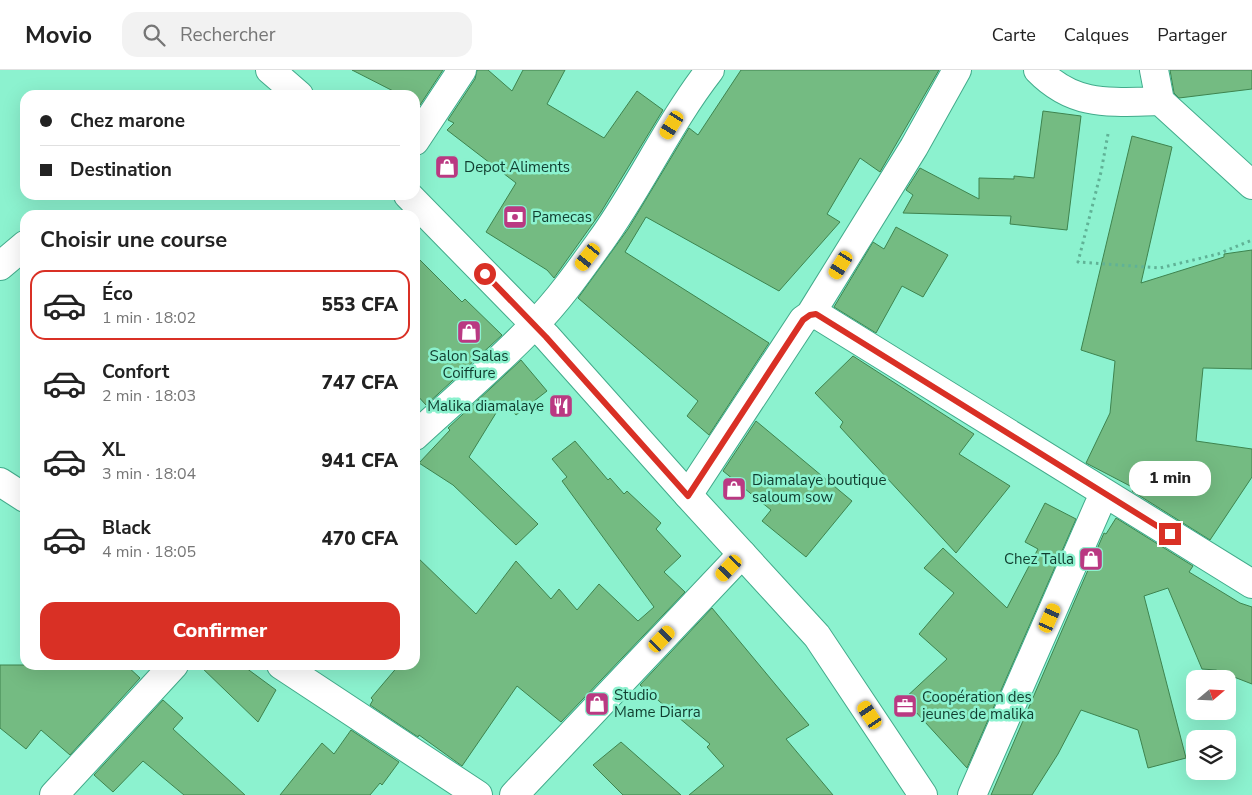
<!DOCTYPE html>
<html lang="fr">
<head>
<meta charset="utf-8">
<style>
	body { margin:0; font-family:"Nunito Sans",sans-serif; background:#f2f2f2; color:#222; height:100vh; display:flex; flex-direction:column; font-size:19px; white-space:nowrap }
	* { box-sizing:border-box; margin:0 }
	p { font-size:16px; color:#767676 }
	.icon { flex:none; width:28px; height:28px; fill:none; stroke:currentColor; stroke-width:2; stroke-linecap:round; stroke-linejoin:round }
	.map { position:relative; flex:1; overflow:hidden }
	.details { position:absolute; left:20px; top:140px; width:400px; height:460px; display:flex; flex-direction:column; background:#fff; border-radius:15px; box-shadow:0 5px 20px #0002 }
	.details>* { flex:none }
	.banner { position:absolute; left:20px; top:20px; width:400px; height:110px; border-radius:15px; box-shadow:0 5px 20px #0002; display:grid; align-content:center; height:110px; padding:0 20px; background:#fff }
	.needle { width:32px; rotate:71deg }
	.buttons { position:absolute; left:1186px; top:600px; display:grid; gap:10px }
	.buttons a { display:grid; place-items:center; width:50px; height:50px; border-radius:10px; background:#fff; box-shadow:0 5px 20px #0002; font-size:25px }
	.end { position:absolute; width:22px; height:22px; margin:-11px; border:6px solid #d93025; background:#fff; box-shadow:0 0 0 2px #fff }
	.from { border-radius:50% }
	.bubble { position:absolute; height:35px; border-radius:15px; background:#fff; box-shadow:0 5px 20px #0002; font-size:16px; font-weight:800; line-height:35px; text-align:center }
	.car { position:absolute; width:15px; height:30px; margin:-15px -8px; border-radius:6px; box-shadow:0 0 4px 1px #0007; background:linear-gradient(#f5c518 24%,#345 0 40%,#f5c518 0 76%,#345 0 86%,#f5c518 0) }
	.banner b { display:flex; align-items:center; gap:18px; height:48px; font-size:19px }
	.banner b+b { border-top:1px solid #e0e0e0 }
	.banner i { width:12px; height:12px; background:#222 }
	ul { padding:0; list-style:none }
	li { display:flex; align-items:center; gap:15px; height:70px; margin:0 10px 8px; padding:0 10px; border:2px solid transparent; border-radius:15px }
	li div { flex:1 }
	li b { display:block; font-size:19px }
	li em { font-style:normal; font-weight:800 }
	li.active { border-color:#d93025 }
	li>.icon { width:45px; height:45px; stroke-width:1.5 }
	h2 { padding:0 20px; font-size:22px; line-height:60px }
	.primary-button { display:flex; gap:10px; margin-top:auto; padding:10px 20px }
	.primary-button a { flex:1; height:58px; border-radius:15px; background:#d93025; color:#fff; font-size:20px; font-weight:800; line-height:58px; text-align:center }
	header { display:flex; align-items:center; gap:30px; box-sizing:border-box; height:70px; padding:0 25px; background:#fff; border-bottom:1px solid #e0e0e0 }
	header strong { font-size:24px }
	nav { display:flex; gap:28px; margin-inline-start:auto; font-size:18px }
	.search { width:350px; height:45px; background:#f2f2f2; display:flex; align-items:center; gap:12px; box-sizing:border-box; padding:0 18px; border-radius:15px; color:#767676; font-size:19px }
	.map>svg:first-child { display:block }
	.building { fill:#74bb82; stroke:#3e844f }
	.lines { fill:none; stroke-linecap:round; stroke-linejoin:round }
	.minor-casing { stroke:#42ab8b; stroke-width:30 }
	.secondary-casing { stroke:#42ab8b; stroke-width:30 }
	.path { stroke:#60b296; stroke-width:3; stroke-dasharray:2.5 4; stroke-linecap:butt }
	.minor { stroke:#fff; stroke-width:28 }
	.secondary { stroke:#fff; stroke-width:28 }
	.route { stroke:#d93025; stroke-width:6 }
	.labels { text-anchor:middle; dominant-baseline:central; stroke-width:5; stroke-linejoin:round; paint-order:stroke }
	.poi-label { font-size:15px; fill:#103d2f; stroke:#8cf2cf; text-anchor:start }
</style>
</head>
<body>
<header>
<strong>Movio</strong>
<div class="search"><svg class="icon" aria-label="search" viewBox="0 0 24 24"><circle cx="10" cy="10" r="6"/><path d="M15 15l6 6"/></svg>Rechercher</div>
<nav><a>Carte</a><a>Calques</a><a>Partager</a></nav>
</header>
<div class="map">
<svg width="1252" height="725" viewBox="0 0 1252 725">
	<rect width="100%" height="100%" fill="#8cf2cf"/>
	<path class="building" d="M352,0H443L420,35L415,33V25H401Z
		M477,0H488L512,21L523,0H565L547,34L604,68L637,21L663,40L601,142L554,208L547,200L486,162L516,113L447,60L454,53L448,50L475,9Z
		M741,0H939L880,102L860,88L827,144L840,152L779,221L646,147L625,182L769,273L709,365L687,346L698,331L578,228L628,159L689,58L698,65Z
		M1170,0H1252V19L1179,28L1174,23Z
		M1043,41L1081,46L1067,160L1010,154L1011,146L903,143L913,125L906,120L920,98L979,129V108L1014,109V106L1034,108Z
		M1132,66L1172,77L1141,213L1224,187V184L1252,180V299L1203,298L1196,371L1252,379V407L1210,470L1132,421L1134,418L1086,393L1110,343L1115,291L1081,280Z
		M896,157L948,185L923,227L902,216L876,263L834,237L873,172L884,179Z
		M415,185L462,232L465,229L502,265L426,335L415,323Z
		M853,286L974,364L959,384L1010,416L956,483L840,357L843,352L815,323Z
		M521,290L547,321L516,345L504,330L469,387L538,454L516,475L453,415L419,393L450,360L448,358Z
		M756,351L852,431L806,487L762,451L771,440L723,401Z
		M575,371L608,410L610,408L624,424L627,421L661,453L656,459L681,486L664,502L685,522L561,652L517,616L462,696L419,665L418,667L370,635L373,630L371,628L399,595H415V485L476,544L516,491L551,529L559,519L577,540L599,514L638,551L654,537L562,411L567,407L552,389Z
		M1045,433L1076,449L967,698L904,629L947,589L919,564L954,523L924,498L943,478L1007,538L1038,479L1025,472Z
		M1116,448L1193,496L1189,502L1240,533L1252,537V614L1216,600L1202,599L1168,518L1144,526L1186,688L1148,698L1138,660L1081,640L1058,684L1032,725H991L1104,463L1106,464Z
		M712,538L809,655L786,669L833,725H689L724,696L707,677L710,674L640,615Z
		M0,595H126L140,608L70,685L41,660L26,679L0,658Z
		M199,595H242L276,620L258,652Z
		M163,630L183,648L173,659L245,725H184L143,691L113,722L94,705Z
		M351,660L399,692L382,715L380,713L370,725H280L322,673L334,684Z
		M621,672L681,725H623L593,695Z"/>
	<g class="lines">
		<defs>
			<path id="minor" d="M1038,0C1075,38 1112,32 1160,31
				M1154,0L1160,31L1252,115
				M415,71L462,0
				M0,196L25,175
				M810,245L816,244L1252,514
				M415,366C455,329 497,294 534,255C558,231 580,200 600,172C640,117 668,54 710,0
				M0,412L25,428
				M688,425L803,250L810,245L914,77L957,0
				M281,595L478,725
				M54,725L174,595
				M514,725L742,484
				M972,725L1104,423"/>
			<path id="secondary" d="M270,0L299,25
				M408,125L547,267L688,425L817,566L923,725"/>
		</defs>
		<use href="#minor" class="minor-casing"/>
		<use href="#secondary" class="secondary-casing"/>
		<path class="path" d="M1108,64L1101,102L1078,192L1160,198L1218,184L1252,170"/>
		<use href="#minor" class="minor"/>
		<use href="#secondary" class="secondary"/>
	</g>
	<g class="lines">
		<path class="route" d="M485,204L546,267L688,426L803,250L810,245L816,244L1170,464"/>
	</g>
	<defs>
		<symbol id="shop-square" viewBox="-11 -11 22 22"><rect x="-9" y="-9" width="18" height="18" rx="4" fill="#ba3982" stroke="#8cf2cf"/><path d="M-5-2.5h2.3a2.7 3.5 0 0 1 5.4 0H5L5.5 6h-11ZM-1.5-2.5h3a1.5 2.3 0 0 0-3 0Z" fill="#fff"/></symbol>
		<symbol id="bank-square" viewBox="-11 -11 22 22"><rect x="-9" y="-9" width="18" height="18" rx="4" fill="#ba3982" stroke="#8cf2cf"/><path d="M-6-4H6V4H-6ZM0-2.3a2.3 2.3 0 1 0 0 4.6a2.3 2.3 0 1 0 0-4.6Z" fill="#fff"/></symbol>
		<symbol id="restaurant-square" viewBox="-11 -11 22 22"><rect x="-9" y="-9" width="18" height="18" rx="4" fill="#ba3982" stroke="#8cf2cf"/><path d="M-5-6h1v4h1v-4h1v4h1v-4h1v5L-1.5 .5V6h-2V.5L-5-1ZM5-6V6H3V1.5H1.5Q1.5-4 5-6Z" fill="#fff"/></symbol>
		<symbol id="office-square" viewBox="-11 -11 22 22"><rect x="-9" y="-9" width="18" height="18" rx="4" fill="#ba3982" stroke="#8cf2cf"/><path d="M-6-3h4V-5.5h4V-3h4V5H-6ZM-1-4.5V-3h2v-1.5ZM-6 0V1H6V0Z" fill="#fff"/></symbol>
	</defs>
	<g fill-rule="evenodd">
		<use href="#shop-square" x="433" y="83" width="28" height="28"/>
		<use href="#bank-square" x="501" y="133" width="28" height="28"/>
		<use href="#shop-square" x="455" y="248" width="28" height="28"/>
		<use href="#restaurant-square" x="547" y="322" width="28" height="28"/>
		<use href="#shop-square" x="720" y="405" width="28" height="28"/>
		<use href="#shop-square" x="1077" y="475" width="28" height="28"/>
		<use href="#shop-square" x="583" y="620" width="28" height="28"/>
		<use href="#office-square" x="891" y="622" width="28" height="28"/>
	</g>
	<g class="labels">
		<g class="poi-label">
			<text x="464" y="97">Depot Aliments</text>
			<text x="532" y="147">Pamecas</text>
			<text x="469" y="286" text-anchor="middle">Salon Salas<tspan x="469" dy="17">Coiffure</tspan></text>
			<text x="544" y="336" text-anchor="end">Malika diamalaye</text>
			<text x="752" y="410">Diamalaye boutique<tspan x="752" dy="17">saloum sow</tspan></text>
			<text x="1074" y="489" text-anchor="end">Chez Talla</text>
			<text x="614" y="625">Studio<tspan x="614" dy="17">Mame Diarra</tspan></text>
			<text x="922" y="627">Coopération des<tspan x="922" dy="17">jeunes de malika</tspan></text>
		</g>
	</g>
</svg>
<div class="buttons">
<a><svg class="needle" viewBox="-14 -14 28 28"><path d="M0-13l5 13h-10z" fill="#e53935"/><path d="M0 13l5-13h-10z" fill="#767676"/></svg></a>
<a><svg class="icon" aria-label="layers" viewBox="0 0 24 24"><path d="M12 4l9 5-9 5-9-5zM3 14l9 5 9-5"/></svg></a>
</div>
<i class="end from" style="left:485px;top:204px"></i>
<i class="end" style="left:1170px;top:464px"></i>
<div class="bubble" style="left:1129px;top:391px;width:82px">1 min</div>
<i class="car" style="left:672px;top:55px;rotate:212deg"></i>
<i class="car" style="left:588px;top:187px;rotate:218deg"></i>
<i class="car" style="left:841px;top:195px;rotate:212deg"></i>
<i class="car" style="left:729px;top:498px;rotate:223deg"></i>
<i class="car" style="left:1050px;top:548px;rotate:24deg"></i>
<i class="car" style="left:662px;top:569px;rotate:44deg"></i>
<i class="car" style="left:870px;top:645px;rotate:326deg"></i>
<div class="banner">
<b><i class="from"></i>Chez marone</b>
<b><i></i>Destination</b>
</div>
<section class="details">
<h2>Choisir une course</h2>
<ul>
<li class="active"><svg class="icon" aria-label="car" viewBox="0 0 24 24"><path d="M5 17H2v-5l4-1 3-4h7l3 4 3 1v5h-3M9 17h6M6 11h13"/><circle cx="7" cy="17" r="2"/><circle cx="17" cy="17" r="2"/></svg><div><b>Éco</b><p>1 min · 18:02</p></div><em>553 CFA</em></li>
<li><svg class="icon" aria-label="car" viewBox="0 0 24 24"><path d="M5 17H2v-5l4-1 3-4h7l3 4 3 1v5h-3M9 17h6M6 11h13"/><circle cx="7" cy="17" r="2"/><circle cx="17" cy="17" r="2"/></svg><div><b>Confort</b><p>2 min · 18:03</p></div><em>747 CFA</em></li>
<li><svg class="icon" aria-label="car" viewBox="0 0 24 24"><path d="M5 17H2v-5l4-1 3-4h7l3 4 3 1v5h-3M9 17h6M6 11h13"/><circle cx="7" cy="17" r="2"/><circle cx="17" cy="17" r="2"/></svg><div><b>XL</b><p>3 min · 18:04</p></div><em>941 CFA</em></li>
<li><svg class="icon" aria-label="car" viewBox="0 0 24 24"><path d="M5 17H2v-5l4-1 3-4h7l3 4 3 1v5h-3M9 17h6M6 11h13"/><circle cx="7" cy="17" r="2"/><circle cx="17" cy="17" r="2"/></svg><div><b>Black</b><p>4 min · 18:05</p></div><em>470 CFA</em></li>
</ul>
<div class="primary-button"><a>Confirmer</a></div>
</section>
</div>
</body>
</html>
